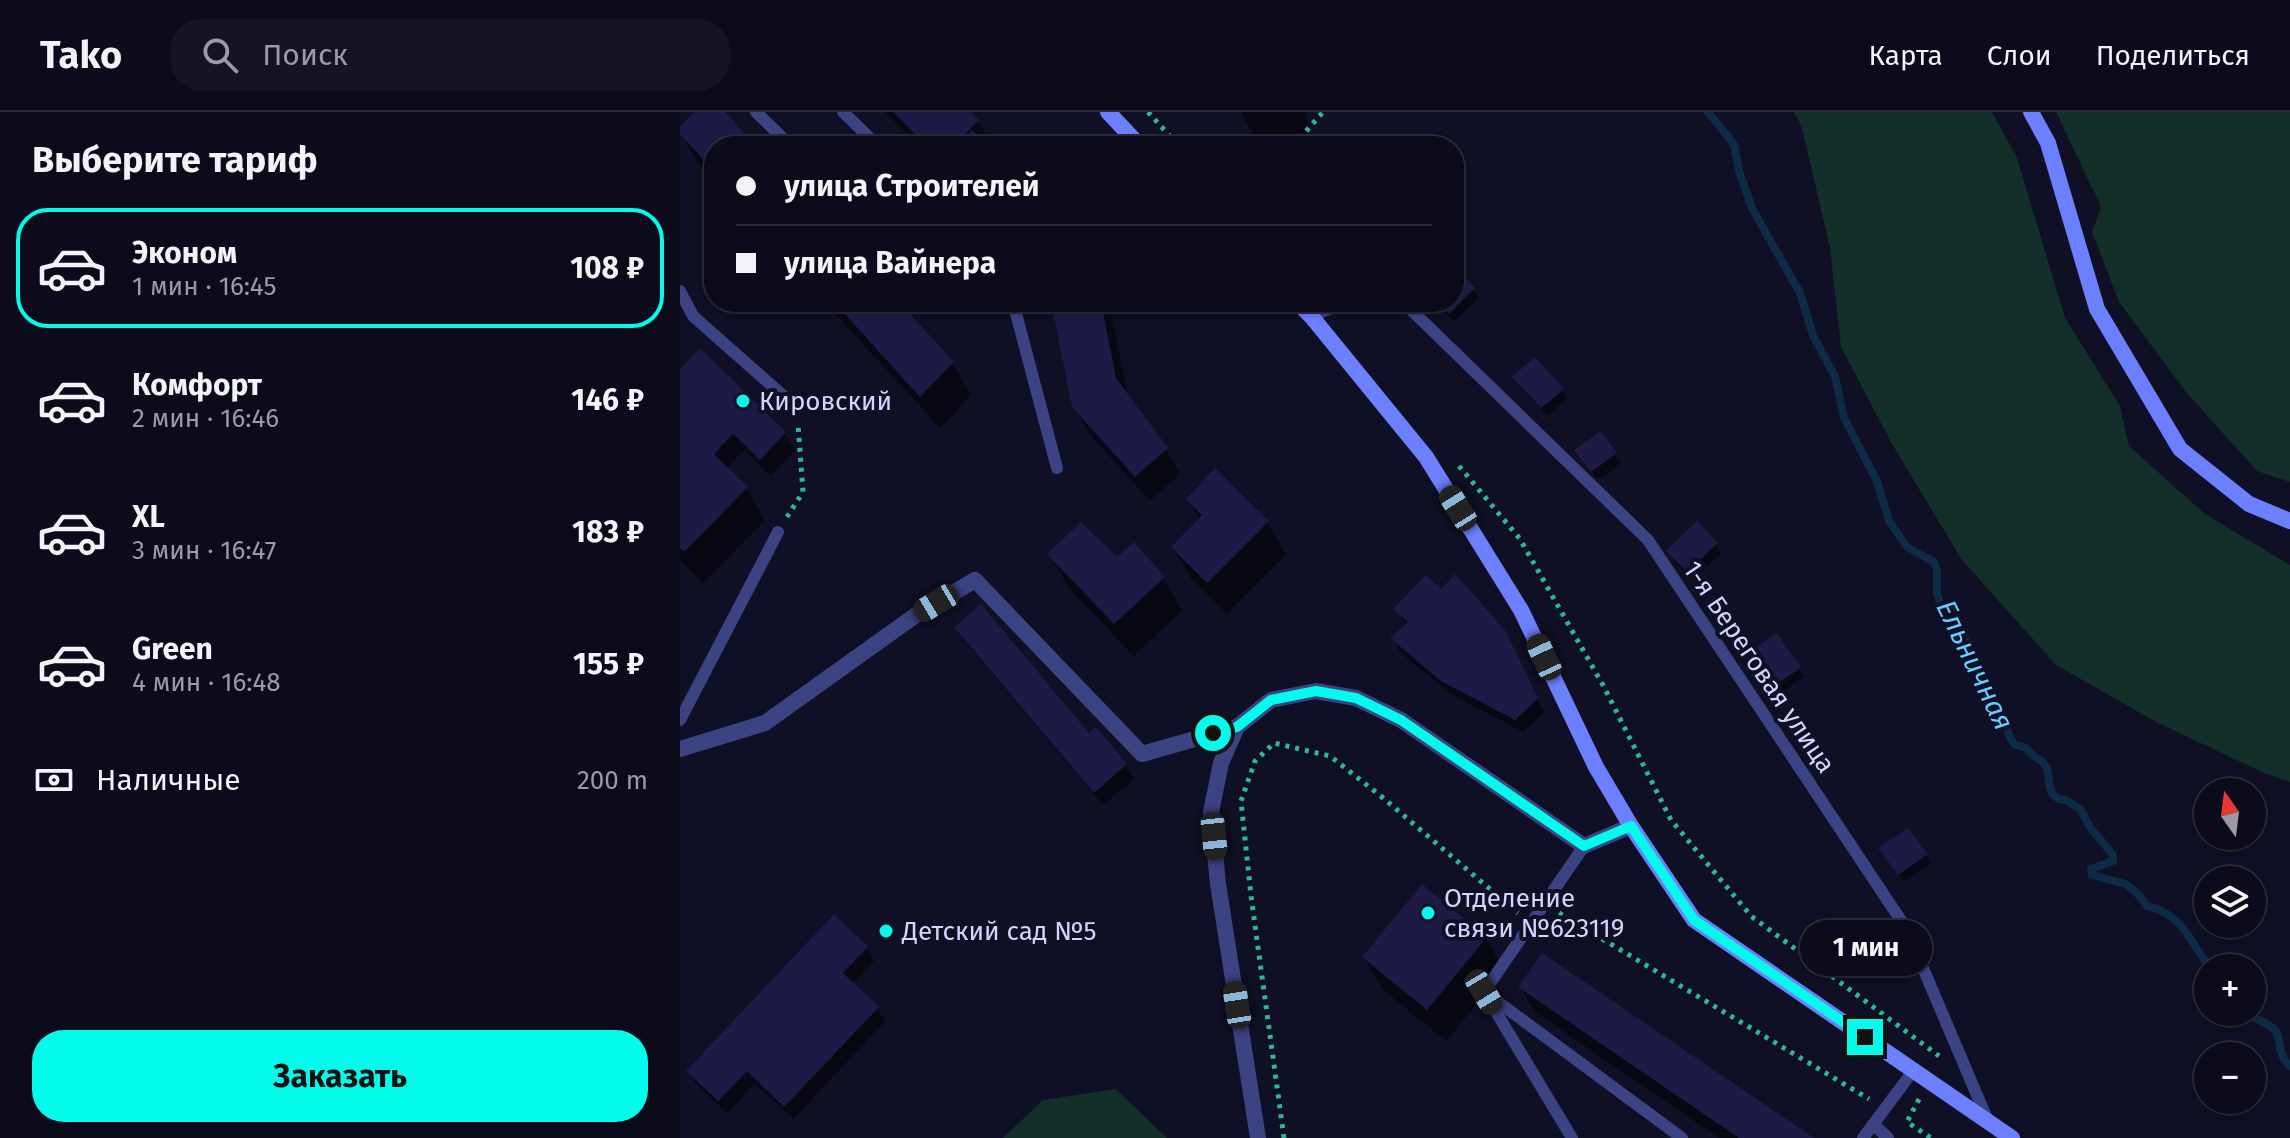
<!DOCTYPE html>
<html lang="ru">
<head>
<meta charset="utf-8">
<style>
	body { margin:0; font-family:"Fira Sans",sans-serif; background:#141425; color:#f1f3f6; height:100vh; display:flex; flex-direction:column; font-size:30px; white-space:nowrap }
	* { box-sizing:border-box; margin:0 }
	p { font-size:26px; color:#9a9ba3 }
	.icon { flex:none; width:44px; height:44px; fill:none; stroke:currentColor; stroke-width:2; stroke-linecap:round; stroke-linejoin:round }
	.map { position:relative; flex:1; overflow:hidden }
	.panel { display:flex; flex-direction:column; background:#0b0b1c; width:680px }
	.panel>* { flex:none }
	.guide { position:absolute; left:24px; top:24px; width:760px; height:176px; border-radius:32px; box-shadow:0 2px 6px #0004,0 0 0 2px #2b2b3b; display:grid; align-content:center; height:176px; padding:0 32px; background:#0b0b1c }
	.needle { width:52px; rotate:346deg }
	.fabs { position:absolute; left:1514px; top:666px; display:grid; gap:16px }
	.fabs a { display:grid; place-items:center; width:72px; height:72px; border-radius:50%; background:#0b0b1c; box-shadow:0 2px 6px #0004,0 0 0 2px #2b2b3b; font-size:40px }
	.end { position:absolute; width:36px; height:36px; margin:-18px; border:10px solid #03fbec; background:#111; box-shadow:0 0 0 4px #111 }
	.from { border-radius:50% }
	.bubble { position:absolute; height:56px; border-radius:28px; background:#0b0b1c; box-shadow:0 2px 6px #0004,0 0 0 2px #2b2b3b; font-size:26px; font-weight:700; line-height:56px; text-align:center }
	.car { position:absolute; width:24px; height:48px; margin:-24px -12px; border-radius:10px; box-shadow:0 0 6px 2px #0007; background:linear-gradient(#222 24%,#8ab4d8 0 40%,#222 0 76%,#8ab4d8 0 86%,#222 0) }
	.guide b { display:flex; align-items:center; gap:28px; height:76px; font-size:30px }
	.guide b+b { border-top:2px solid #2b2b3b }
	.guide i { width:20px; height:20px; background:#f1f3f6 }
	ul { padding:0; list-style:none }
	li { display:flex; align-items:center; gap:24px; height:120px; margin:0 16px 12px; padding:0 16px; border:4px solid transparent; border-radius:32px }
	li div { flex:1 }
	li b { display:block; font-size:30px }
	li em { font-style:normal; font-weight:700 }
	li.active { border-color:#03fbec }
	li>.icon { width:72px; height:72px; stroke-width:1.5 }
	h2 { padding:0 32px; font-size:36px; line-height:96px }
	.pay { display:flex; align-items:center; gap:20px; height:88px; padding:0 32px; font-size:30px }
	.pay p { margin-inline-start:auto }
	.button { display:flex; gap:16px; margin-top:auto; padding:16px 32px }
	.button a { flex:1; height:92px; border-radius:32px; background:#03fbec; color:#111; font-size:32px; font-weight:700; line-height:92px; text-align:center }
	header { display:flex; align-items:center; gap:48px; box-sizing:border-box; height:112px; padding:0 40px; background:#0b0b1c; border-bottom:2px solid #2b2b3b }
	header strong { font-size:38px }
	nav { display:flex; gap:44px; margin-inline-start:auto; font-size:28px }
	.search { width:560px; height:72px; background:#141425; display:flex; align-items:center; gap:20px; box-sizing:border-box; padding:0 28px; border-radius:32px; color:#9a9ba3; font-size:30px }
	main { display:flex; flex:1; min-height:0 }
	.map>svg:first-child { display:block }
	.green { fill:#122f29 }
	.shadow { fill:#0007 }
	.lines { fill:none; stroke-linecap:round; stroke-linejoin:round }
	.stream { stroke:#0d2b46; stroke-width:8 }
	.building { fill:#1d1b46 }
	.path { stroke:#30b598; stroke-width:5; stroke-dasharray:4 6; stroke-linecap:butt }
	.lane { stroke:#3b4383; stroke-width:12 }
	.street { stroke:#3b4383; stroke-width:16 }
	.secondary { stroke:#6c7ffd; stroke-width:16 }
	.route { stroke:#03fbec; stroke-width:10 }
	.poi-dot { fill:#03fbec; stroke:#0f0f25; stroke-width:3 }
	.labels { text-anchor:middle; dominant-baseline:central; stroke-width:8; stroke-linejoin:round; paint-order:stroke }
	.poi-label { font-size:26px; fill:#d3d5fe; stroke:#0f0f25; text-anchor:start }
	.street-label { font-size:26px; fill:#d3d5fe; stroke:#0f0f25 }
	.water-label { font-size:28px; font-style:italic; fill:#63cefd; stroke:#0f0f25 }
</style>
</head>
<body>
<header>
<strong>Tako</strong>
<div class="search"><svg class="icon" aria-label="search" viewBox="0 0 24 24"><circle cx="10" cy="10" r="6"/><path d="M15 15l6 6"/></svg>Поиск</div>
<nav><a>Карта</a><a>Слои</a><a>Поделиться</a></nav>
</header>
<main>
<section class="panel">
<h2>Выберите тариф</h2>
<ul>
<li class="active"><svg class="icon" aria-label="car" viewBox="0 0 24 24"><path d="M5 17H2v-5l4-1 3-4h7l3 4 3 1v5h-3M9 17h6M6 11h13"/><circle cx="7" cy="17" r="2"/><circle cx="17" cy="17" r="2"/></svg><div><b>Эконом</b><p>1 мин · 16:45</p></div><em>108 ₽</em></li>
<li><svg class="icon" aria-label="car" viewBox="0 0 24 24"><path d="M5 17H2v-5l4-1 3-4h7l3 4 3 1v5h-3M9 17h6M6 11h13"/><circle cx="7" cy="17" r="2"/><circle cx="17" cy="17" r="2"/></svg><div><b>Комфорт</b><p>2 мин · 16:46</p></div><em>146 ₽</em></li>
<li><svg class="icon" aria-label="car" viewBox="0 0 24 24"><path d="M5 17H2v-5l4-1 3-4h7l3 4 3 1v5h-3M9 17h6M6 11h13"/><circle cx="7" cy="17" r="2"/><circle cx="17" cy="17" r="2"/></svg><div><b>XL</b><p>3 мин · 16:47</p></div><em>183 ₽</em></li>
<li><svg class="icon" aria-label="car" viewBox="0 0 24 24"><path d="M5 17H2v-5l4-1 3-4h7l3 4 3 1v5h-3M9 17h6M6 11h13"/><circle cx="7" cy="17" r="2"/><circle cx="17" cy="17" r="2"/></svg><div><b>Green</b><p>4 мин · 16:48</p></div><em>155 ₽</em></li>
</ul>
<div class="pay"><svg class="icon" aria-label="cash" viewBox="0 0 24 24"><path d="M3 7h18v10H3z"/><circle cx="12" cy="12" r="2"/></svg>Наличные<p>200 m</p></div>
<div class="button"><a>Заказать</a></div>
</section>
<div class="map">
<svg width="1610" height="1026" viewBox="0 0 1610 1026">
	<rect width="100%" height="100%" fill="#0f0f25"/>
	<path class="green" d="M1114,0H1312L1337,46L1385,206L1440,294L1449,334L1525,402L1610,453V670L1584,661L1476,610L1376,553L1282,448L1212,332L1161,235L1150,136L1122,16Z
		M1376,0H1610V370L1577,359L1506,280L1439,190L1412,120L1421,95Z
		M436,977L487,1026H323L363,988Z"/>
	<path class="shadow" d="M17,0H42L73,34H34V69L18,51L0,20Z
		M205,0H288L298,9L312,34H239Z
		M561,0H625L630,18L579,32Z
		M774,156L794,178L799,186L774,209L756,190H774Z
		M145,190H216L272,251L291,283L260,316Z
		M373,190H429L448,285L486,337L500,362L470,389L408,320L393,294Z
		M20,239L105,322L115,339L91,364L64,338L46,357L66,376L85,408L24,471L0,448V260Z
		M835,266L882,278L887,287L867,304L840,274Z
		M920,321L941,351L918,368L902,347Z
		M508,387L587,410L606,443L547,502L512,468L493,436L520,408Z
		M1036,432L1041,441L1013,468L993,448L988,439Z
		M370,442L437,447L483,466L502,498L454,544L388,475Z
		M716,497L832,534L864,600L843,620L771,582L720,540L713,527L727,513Z
		M276,515L409,623L416,618L446,653L454,667L423,693L284,528Z
		M1073,552L1119,557L1124,565L1097,584Z
		M1246,743L1251,752L1224,770L1205,745Z
		M806,826L824,859L766,929L703,878L684,845Z
		M187,836L194,849L172,873L198,897L205,910L113,1007L75,971L47,1001L16,972L8,959Z
		M840,875L1130,1026H1039L855,900Z"/>
	<g class="lines">
		<path class="stream" d="M1028,0L1054,32L1059,59L1072,96L1120,181L1133,223L1155,265L1164,306L1197,369L1209,409L1227,435L1254,450L1257,459V481L1260,492L1283,522L1291,539L1292,553L1324,607L1330,626L1334,632L1346,636L1351,642L1363,650L1367,656L1370,676L1373,683L1379,687L1386,688L1401,698L1410,715L1433,743V749L1411,757L1412,763L1446,772L1458,782L1467,794C1503,802 1510,830 1530,856
			M1567,900C1575,909 1588,910 1595,918C1603,928 1595,940 1610,954"/>
	</g>
	<path class="building" d="M14,0H45L76,34H34V59L0,22V15Z
		M213,0H291L299,8L273,34H247Z
		M292,18L309,34H277Z
		M774,153L795,176L769,202L757,190H774Z
		M154,190H219L274,250L240,285Z
		M371,190H421L436,266L488,336L455,365L392,295Z
		M20,236L106,320L80,348L53,322L34,342L68,375L4,440L0,436V257Z
		M855,245L884,277L861,296L832,265Z
		M921,319L937,341L911,360L894,338Z
		M535,356L589,409L527,471L491,435L522,403L506,387Z
		M1017,409L1038,431L1007,460L986,439Z
		M401,410L437,445L454,430L485,465L434,512L367,442Z
		M775,462L825,518L858,586L835,608L761,569L710,526L728,510L713,497L746,463L761,477Z
		M301,492L409,621L416,615L447,652L414,681L274,515Z
		M1097,521L1121,556L1090,576L1065,543Z
		M1228,716L1248,742L1218,763L1198,736Z
		M742,772L807,825L747,898L682,845Z
		M154,802L188,835L163,861L199,895L104,995L67,959L38,989L6,959Z
		M862,841L1134,1026H1059L838,875Z"/>
	<g class="lines">
		<path class="path" d="M468,0L499,34
			M613,34L643,0
			M779,354L840,427L924,575L991,708L1071,804L1259,944
			M107,405L123,380L118,312
			M879,801L1189,987
			M1239,987L1227,1010L1251,1026
			M604,1026L571,784L561,689L575,649L594,631L650,644L702,685L838,801"/>
		<path class="lane" d="M76,0L111,34
			M163,0L198,34
			M0,179L13,204L117,296
			M271,190L275,195
			M333,190L377,356
			M723,190L968,428L1226,816L1308,1009
			M631,204L668,190
			M0,608L98,420
			M810,884L1002,1026
			M1193,1012L1208,1026
			M892,1026L804,880L904,734
			M1183,1026L1233,959"/>
		<path class="street" d="M0,637L85,611L236,503L295,468L462,642L557,615
			M578,1026L538,772L531,700L541,651L557,615L591,588L636,579L676,586L721,608L904,734L951,714"/>
		<path class="secondary" d="M428,0L460,34
			M1351,0L1368,31L1417,197L1500,337L1569,392L1610,409
			M617,190L631,204L746,345L841,498L916,655L951,714L1014,808L1332,1026"/>
	</g>
	<g class="lines">
		<path class="route" d="M533,621L557,615L591,588L636,579L676,586L721,608L904,734L951,714L1014,808L1185,925"/>
	</g>
	<g class="poi-dot">
		<circle cx="63" cy="289" r="8"/>
		<circle cx="748" cy="801" r="8"/>
		<circle cx="206" cy="819" r="8"/>
	</g>
	<g class="labels">
		<g class="poi-label">
			<text x="79" y="289">Кировский</text>
			<text x="764" y="786">Отделение<tspan x="764" dy="30">связи №623119</tspan></text>
			<text x="222" y="819">Детский сад №5</text>
		</g>
		<g class="street-label">
			<text transform="translate(1079 555) rotate(56)">1-я Береговая улица</text>
		</g>
		<g class="water-label">
			<text transform="translate(1295 553) rotate(64)">Ельничная</text>
		</g>
	</g>
</svg>
<div class="fabs">
<a><svg class="needle" viewBox="-14 -14 28 28"><path d="M0-13l5 13h-10z" fill="#e53935"/><path d="M0 13l5-13h-10z" fill="#9a9ba3"/></svg></a>
<a><svg class="icon" aria-label="layers" viewBox="0 0 24 24"><path d="M12 4l9 5-9 5-9-5zM3 14l9 5 9-5"/></svg></a>
<a>+</a>
<a>−</a>
</div>
<i class="end from" style="left:533px;top:621px"></i>
<i class="end" style="left:1185px;top:925px"></i>
<div class="bubble" style="left:1120px;top:808px;width:132px">1 мин</div>
<i class="car" style="left:778px;top:396px;rotate:328deg"></i>
<i class="car" style="left:256px;top:491px;rotate:239deg"></i>
<i class="car" style="left:864px;top:545px;rotate:335deg"></i>
<i class="car" style="left:534px;top:724px;rotate:174deg"></i>
<i class="car" style="left:804px;top:880px;rotate:149deg"></i>
<i class="car" style="left:557px;top:893px;rotate:351deg"></i>
<div class="guide">
<b><i class="from"></i>улица Строителей</b>
<b><i></i>улица Вайнера</b>
</div>
</div>
</main>
</body>
</html>
